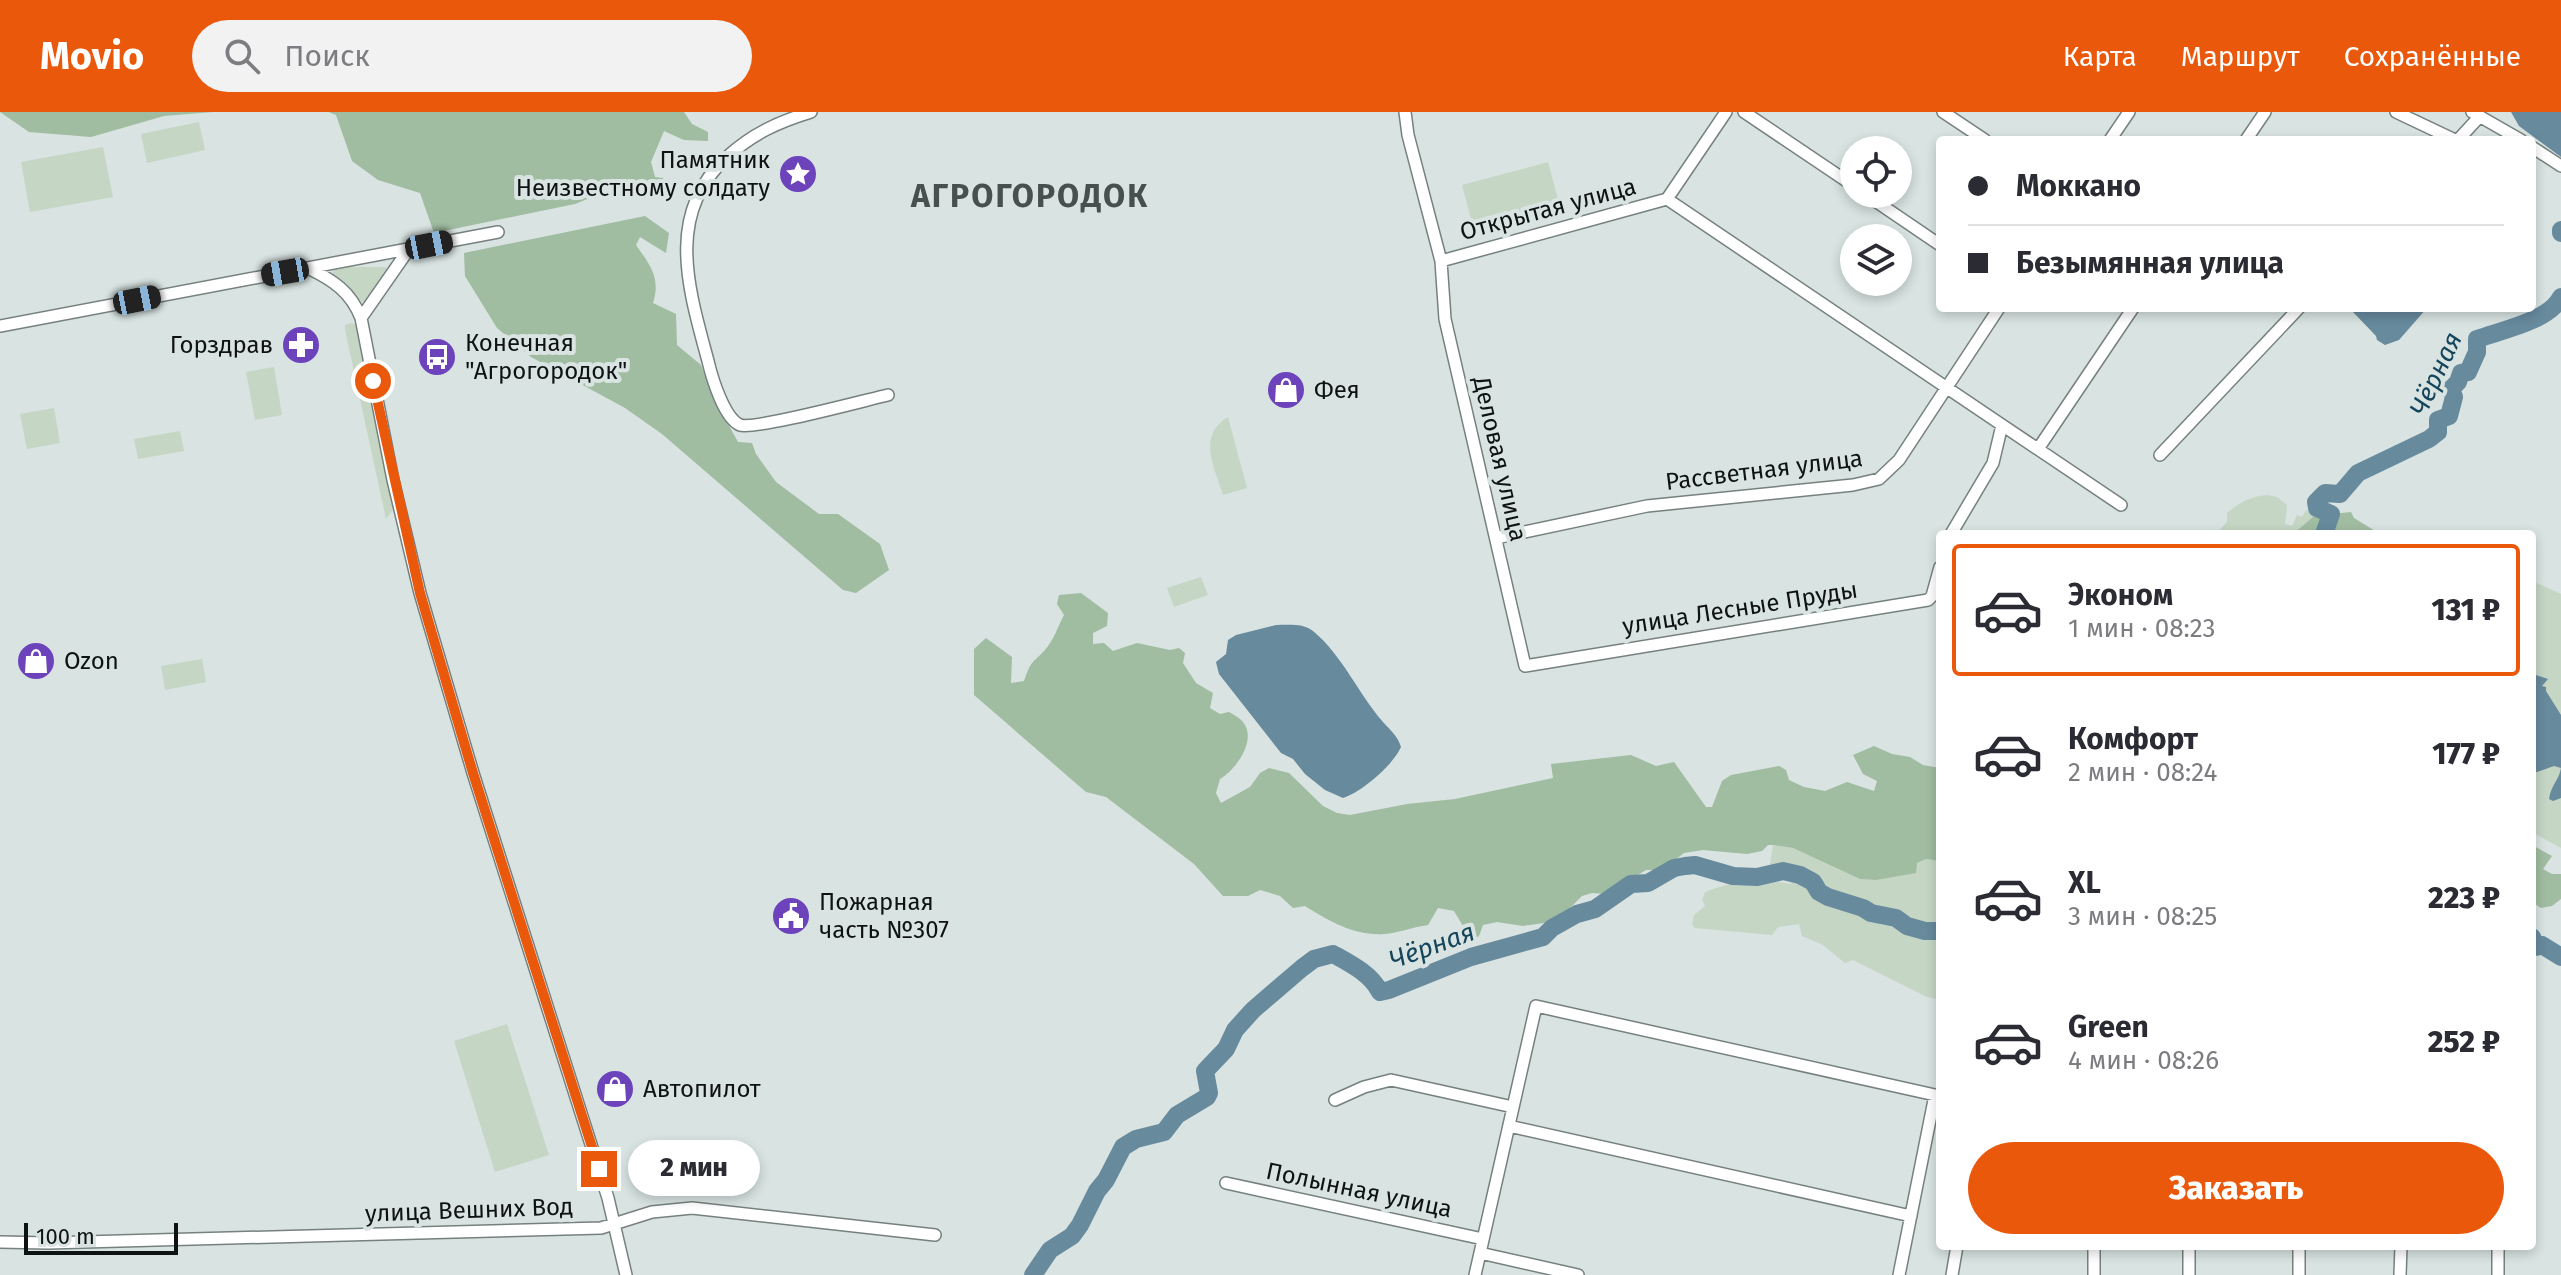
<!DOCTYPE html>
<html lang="ru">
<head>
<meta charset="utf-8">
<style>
	body { margin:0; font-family:"Fira Sans",sans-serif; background:#f2f2f3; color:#2b2b33; height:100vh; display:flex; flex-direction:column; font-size:30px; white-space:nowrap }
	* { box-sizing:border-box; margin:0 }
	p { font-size:26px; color:#7c7c81 }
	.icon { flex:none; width:44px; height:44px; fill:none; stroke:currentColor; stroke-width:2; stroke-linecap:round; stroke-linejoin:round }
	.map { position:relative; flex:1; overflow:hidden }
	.sheet { position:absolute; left:1936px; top:418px; width:600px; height:720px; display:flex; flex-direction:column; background:#fff; border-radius:8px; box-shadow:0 4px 12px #0003 }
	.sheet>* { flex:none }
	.top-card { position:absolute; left:1936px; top:24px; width:600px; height:176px; border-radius:8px; box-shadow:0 4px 12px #0003; display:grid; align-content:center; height:176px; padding:0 32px; background:#fff }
	.controls { position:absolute; left:1840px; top:24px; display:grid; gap:16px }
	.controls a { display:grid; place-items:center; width:72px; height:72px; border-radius:50%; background:#fff; box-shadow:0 4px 12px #0003; font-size:40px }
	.scale { position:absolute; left:24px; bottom:20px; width:154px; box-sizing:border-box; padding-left:8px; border:4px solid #0e1212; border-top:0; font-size:22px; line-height:28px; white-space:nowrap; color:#0e1212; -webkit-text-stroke:6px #d8e3e2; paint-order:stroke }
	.end { position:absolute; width:36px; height:36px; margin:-18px; border:10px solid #ea580c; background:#fff; box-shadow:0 0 0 4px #fff }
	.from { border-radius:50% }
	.bubble { position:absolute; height:56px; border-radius:28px; background:#fff; box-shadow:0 4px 12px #0003; font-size:26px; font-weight:800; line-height:56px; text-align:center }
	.car { position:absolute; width:24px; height:48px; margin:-24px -12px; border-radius:10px; box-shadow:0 0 6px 2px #0007; background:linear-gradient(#222 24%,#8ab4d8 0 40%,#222 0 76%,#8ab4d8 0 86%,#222 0) }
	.top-card b { display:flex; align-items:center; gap:28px; height:76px; font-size:30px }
	.top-card b+b { border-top:2px solid #e1e1e2 }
	.top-card i { width:20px; height:20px; background:#2b2b33 }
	ul { padding:14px 0 0; list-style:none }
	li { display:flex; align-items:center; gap:24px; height:132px; margin:0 16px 12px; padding:0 16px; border:4px solid transparent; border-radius:8px }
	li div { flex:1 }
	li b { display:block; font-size:30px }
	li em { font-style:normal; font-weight:800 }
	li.active { border-color:#ea580c }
	li>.icon { width:72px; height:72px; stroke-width:1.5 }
	.primary-button { display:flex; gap:16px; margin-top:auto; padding:16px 32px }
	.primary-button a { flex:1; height:92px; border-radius:48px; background:#ea580c; color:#fff; font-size:32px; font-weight:800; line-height:92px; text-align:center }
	header { display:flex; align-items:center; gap:48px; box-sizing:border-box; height:112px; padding:0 40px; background:#ea580c; color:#fff }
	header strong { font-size:38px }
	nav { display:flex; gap:44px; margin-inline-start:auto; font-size:28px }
	.search { width:560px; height:72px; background:#f2f2f3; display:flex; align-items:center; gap:20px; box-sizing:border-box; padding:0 28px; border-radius:44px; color:#7c7c81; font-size:30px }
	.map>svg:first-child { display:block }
	.green { fill:#c5d6c5 }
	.forest { fill:#a0bca1 }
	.water { fill:#678a9d }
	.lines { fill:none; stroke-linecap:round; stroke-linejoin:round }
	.river { stroke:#678a9d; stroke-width:18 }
	.minor-casing { stroke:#76807f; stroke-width:14 }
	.minor { stroke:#fff; stroke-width:11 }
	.route { stroke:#ea580c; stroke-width:10 }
	.labels { text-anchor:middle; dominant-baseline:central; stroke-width:8; stroke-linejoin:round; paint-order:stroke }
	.poi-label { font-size:24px; fill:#0e1212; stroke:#d8e3e2; text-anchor:start }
	.street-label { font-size:24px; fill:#0e1212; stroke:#d8e3e2 }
	.water-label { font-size:26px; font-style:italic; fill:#14455a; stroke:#d8e3e2 }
	.district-label { font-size:32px; font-weight:bold; letter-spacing:2px; fill:#47504f; stroke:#d8e3e2 }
</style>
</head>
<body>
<header>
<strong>Movio</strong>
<div class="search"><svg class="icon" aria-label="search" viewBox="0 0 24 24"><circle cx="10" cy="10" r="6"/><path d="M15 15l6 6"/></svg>Поиск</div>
<nav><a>Карта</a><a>Маршрут</a><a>Сохранённые</a></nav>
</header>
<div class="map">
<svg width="2561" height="1163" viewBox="0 0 2561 1163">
	<rect width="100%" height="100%" fill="#d8e3e2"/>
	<path class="green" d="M199,10L205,38L147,51L141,22Z
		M103,35L113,85L30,100L21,50Z
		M1548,50L1560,95L1474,118L1462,73Z
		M351,155H384L387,156L388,160L367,188L361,190L347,173L332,162L334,157Z
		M351,211L357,213L393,398L386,407L345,218V213Z
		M274,255L282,303L255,308L246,260Z
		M54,296L60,331L27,337L20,302Z
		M1228,305L1247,376L1223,383C1215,356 1196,324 1228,305Z
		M180,319L184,339L138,347L134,327Z
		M2267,383L2277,385L2287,393L2285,412L2292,414L2297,403L2302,405L2306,398L2314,404L2293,422H2216L2227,410V401C2240,390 2250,385 2267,383Z
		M1201,465L1208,483L1174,495L1167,476Z
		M2532,469L2561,482V736L2532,720Z
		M202,547L206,570L165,578L161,554Z
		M1773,733L1793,736L1860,767L1876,768L1926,747L1940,749V888L1927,885L1853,848L1845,851L1823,833L1802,824L1799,812L1778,815L1772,823L1695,816L1692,812L1694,803L1705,794L1702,788L1705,780C1737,768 1758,766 1790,772L1800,764V756L1787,754L1773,755L1770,752Z
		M507,912L549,1043L495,1060L454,929Z"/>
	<path class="forest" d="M0,0H213L164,4L91,25L29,20Z
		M329,0H684L692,12L708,20V29L684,28L664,19L651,50L655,65L663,66L666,76L627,86L622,73L575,92L434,121L420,81L378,68L352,49L336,3Z
		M645,104L669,121L666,141L640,125L636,133C650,153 661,166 653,191L676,202L677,233L701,253L713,285L738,330L752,331L756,342L776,370L819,402H838L880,432L889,458L856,481L843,478L662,322L625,296L531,245L497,216L465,164L464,141Z
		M2351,400L2354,406L2380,422H2293L2314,404Z
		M1081,481L1108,501L1107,514L1093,521V532L1104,531L1113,539L1137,531L1170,538L1179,536L1185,541L1183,551L1196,571L1213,581L1210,596L1220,602L1229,600C1232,602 1237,604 1240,607C1260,624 1237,657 1220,667L1216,681L1221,691L1250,675L1260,661L1269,656L1289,661L1323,694L1337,701L1350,703L1407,692L1455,687L1553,666L1551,652L1631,643L1656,654L1674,650L1706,695H1712L1722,669L1731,663L1779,654L1786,658L1789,668L1804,675L1825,679L1847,670L1874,679L1877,669L1863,662L1853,643L1874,634L1892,642L1910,645L1923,653L1940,656V749L1926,747L1917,751L1916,761L1876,768L1860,767L1793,736L1773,733H1768L1762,739L1747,742L1703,738L1684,741L1662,758H1646L1606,782L1592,781L1582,784L1563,803L1544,811L1523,814L1497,810L1483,813L1479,824L1466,832L1459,828L1463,814L1454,799L1438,796L1428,813C1413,815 1398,821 1384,822C1354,824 1329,809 1305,794L1293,796L1280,784L1260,778L1248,784H1223L1194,752L1106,685L1086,680L974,583V537L986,526L1012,545L1011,571L1024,569C1032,547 1031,553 1045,538C1054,528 1058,514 1064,503L1057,492L1059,483Z
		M2532,733L2552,744L2543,757L2552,762H2561V787L2552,794L2541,796L2532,790Z"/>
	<path class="water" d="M2511,0H2561V45L2519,14Z
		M2353,196H2427L2399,228L2385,233L2377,228L2376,224L2353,200Z
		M1276,513C1288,513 1303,511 1313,519C1342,543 1358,581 1383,610C1391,619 1397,623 1401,635C1393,653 1362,680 1343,686L1325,678L1305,662L1293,647L1281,641L1219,562L1216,550L1226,542L1228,528L1236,523Z
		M2533,562L2548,567L2542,574L2546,575V579L2561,603V686L2553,689L2549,687C2551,673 2559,668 2561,656L2554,654L2534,661L2532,658Z"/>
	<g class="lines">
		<path class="river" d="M2561,118V121
			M2324,422L2331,402L2317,396L2316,390L2325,381L2340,382L2358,361L2429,327L2438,320V308L2449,304L2454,285L2451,277L2458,270L2461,261L2468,260L2477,240V227C2502,218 2549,209 2561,185
			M2532,825L2536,835L2542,833L2561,845
			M1033,1163L1050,1138L1072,1124L1080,1113L1097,1079L1106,1068L1123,1035L1136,1027L1164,1020L1177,1003L1207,985L1209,981L1205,959L1226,937L1235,918L1253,898L1302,856L1314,847L1333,842C1351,852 1371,862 1380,880L1389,878L1471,845L1543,825L1552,816L1577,802L1595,797L1631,772L1648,771L1674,756L1685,754L1695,753L1733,764L1757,765L1783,759L1800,763L1813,770L1819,780L1828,785L1863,796L1871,801L1896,806L1907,814L1925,819H1940"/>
		<defs>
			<path id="minor" d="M811,0C778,10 752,22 727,45C664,102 689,178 708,249C712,266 724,306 740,313C755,318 866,288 888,283
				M1405,0L1408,23L1441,149L1445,207L1525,554L1928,488L1932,484L1940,455
				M1744,0L1854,74
				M1943,0L1985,28
				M2396,0L2455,28
				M2472,0L2521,28
				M2110,28L2129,0
				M2246,28L2265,0
				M2458,28L2480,4
				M2532,35L2561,54
				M1865,82L1940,133
				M1667,87L2002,313
				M1667,87L1726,0
				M1441,149L1667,87
				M308,156C333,168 351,180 361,206L393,368L420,481L473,661L608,1086L626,1163
				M361,206L409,137
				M0,214L498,120
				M2038,337L2133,196
				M2160,343L2299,196
				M1951,422L1993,351L2002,313L2121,393
				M1496,426L1647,394L1853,373L1879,367L1899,348L1999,196
				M1335,988L1364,975L1391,968L1513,995
				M1509,1014L1911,1104
				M1226,1071L1483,1127
				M0,1130L48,1131L601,1116L652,1100L692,1096L935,1123
				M2094,1134V1163
				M2189,1134V1163
				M2299,1134V1163
				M2498,1134V1163
				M1480,1141L1578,1163
				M1475,1163L1536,894L1935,983L1899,1163
				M1952,1163L1957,1134
				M2400,1163L2401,1134"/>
		</defs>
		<use href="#minor" class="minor-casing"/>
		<use href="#minor" class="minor"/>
	</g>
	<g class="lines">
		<path class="route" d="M373,269L420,481L473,661L599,1057"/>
	</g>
	<defs>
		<symbol id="sight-disc" viewBox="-11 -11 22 22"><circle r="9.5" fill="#6d43bb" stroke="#d8e3e2"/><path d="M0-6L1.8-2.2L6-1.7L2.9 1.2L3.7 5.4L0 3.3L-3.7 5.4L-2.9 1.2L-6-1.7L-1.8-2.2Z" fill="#fff"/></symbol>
		<symbol id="pharmacy-disc" viewBox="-11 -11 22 22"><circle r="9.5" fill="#6d43bb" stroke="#d8e3e2"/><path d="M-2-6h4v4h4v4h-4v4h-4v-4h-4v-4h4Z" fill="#fff"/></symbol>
		<symbol id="bus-disc" viewBox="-11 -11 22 22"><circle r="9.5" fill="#6d43bb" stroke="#d8e3e2"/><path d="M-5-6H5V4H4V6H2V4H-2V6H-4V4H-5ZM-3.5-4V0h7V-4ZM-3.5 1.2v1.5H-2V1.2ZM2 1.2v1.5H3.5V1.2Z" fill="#fff"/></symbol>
		<symbol id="shop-disc" viewBox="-11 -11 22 22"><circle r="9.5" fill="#6d43bb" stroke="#d8e3e2"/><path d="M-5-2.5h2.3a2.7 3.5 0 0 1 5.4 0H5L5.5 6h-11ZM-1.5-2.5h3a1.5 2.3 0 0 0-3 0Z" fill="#fff"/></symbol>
		<symbol id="civic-disc" viewBox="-11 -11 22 22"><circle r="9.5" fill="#6d43bb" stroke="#d8e3e2"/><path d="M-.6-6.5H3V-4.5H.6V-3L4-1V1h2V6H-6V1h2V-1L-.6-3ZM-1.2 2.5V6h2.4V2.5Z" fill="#fff"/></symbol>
	</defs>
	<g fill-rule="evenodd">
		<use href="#sight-disc" x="776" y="40" width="44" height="44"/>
		<use href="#pharmacy-disc" x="279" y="211" width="44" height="44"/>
		<use href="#bus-disc" x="415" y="223" width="44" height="44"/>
		<use href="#shop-disc" x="1264" y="256" width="44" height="44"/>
		<use href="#shop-disc" x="14" y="527" width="44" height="44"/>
		<use href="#civic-disc" x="769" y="782" width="44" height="44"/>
		<use href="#shop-disc" x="593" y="955" width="44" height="44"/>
	</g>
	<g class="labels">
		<g class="poi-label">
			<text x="770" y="48" text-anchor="end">Памятник<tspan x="770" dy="28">Неизвестному солдату</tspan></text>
			<text x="465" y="231">Конечная<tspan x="465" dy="28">"Агрогородок"</tspan></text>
			<text x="273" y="233" text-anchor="end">Горздрав</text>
			<text x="1314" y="278">Фея</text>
			<text x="64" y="549">Ozon</text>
			<text x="819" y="790">Пожарная<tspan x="819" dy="28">часть №307</tspan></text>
			<text x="643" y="977">Автопилот</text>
		</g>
		<g class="street-label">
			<text transform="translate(1548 97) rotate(-15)">Открытая улица</text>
			<text transform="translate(1500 347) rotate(77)">Деловая улица</text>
			<text transform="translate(1764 358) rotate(-7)">Рассветная улица</text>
			<text transform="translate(1740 496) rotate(-9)">улица Лесные Пруды</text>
			<text transform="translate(1359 1078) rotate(12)">Полынная улица</text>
			<text transform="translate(469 1098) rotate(-2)">улица Вешних Вод</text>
		</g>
		<g class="water-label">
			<text transform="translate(2436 262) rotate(-65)">Чёрная</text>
			<text transform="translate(1432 834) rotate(-20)">Чёрная</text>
		</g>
		<g class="district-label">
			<text x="1030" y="84">АГРОГОРОДОК</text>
		</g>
	</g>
</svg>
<div class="controls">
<a><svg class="icon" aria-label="locate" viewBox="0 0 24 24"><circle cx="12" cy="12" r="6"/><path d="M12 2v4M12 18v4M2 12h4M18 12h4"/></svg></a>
<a><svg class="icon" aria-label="layers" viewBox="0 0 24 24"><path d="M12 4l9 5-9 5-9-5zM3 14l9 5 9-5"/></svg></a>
</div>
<div class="scale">100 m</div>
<i class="end from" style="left:373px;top:269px"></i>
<i class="end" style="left:599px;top:1057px"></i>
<div class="bubble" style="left:628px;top:1028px;width:132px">2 мин</div>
<i class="car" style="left:429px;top:133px;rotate:79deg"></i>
<i class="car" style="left:285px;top:160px;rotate:260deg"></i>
<i class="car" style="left:137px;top:188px;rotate:79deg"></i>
<div class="top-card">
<b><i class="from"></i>Моккано</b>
<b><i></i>Безымянная улица</b>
</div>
<section class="sheet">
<ul>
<li class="active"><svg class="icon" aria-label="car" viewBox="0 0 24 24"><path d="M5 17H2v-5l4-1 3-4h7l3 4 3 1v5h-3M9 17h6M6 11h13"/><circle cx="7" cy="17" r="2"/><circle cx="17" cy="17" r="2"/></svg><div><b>Эконом</b><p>1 мин · 08:23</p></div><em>131 ₽</em></li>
<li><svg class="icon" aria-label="car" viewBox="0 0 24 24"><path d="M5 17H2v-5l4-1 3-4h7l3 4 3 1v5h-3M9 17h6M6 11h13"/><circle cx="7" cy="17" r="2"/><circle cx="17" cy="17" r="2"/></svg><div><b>Комфорт</b><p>2 мин · 08:24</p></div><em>177 ₽</em></li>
<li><svg class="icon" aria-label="car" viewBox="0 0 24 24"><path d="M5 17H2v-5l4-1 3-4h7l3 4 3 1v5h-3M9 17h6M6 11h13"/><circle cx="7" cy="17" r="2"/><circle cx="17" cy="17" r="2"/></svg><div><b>XL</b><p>3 мин · 08:25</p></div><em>223 ₽</em></li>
<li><svg class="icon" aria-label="car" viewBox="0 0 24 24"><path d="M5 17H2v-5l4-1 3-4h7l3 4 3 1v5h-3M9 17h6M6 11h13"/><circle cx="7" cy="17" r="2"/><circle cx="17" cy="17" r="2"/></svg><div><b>Green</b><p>4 мин · 08:26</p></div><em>252 ₽</em></li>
</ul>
<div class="primary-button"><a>Заказать</a></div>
</section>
</div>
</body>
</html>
